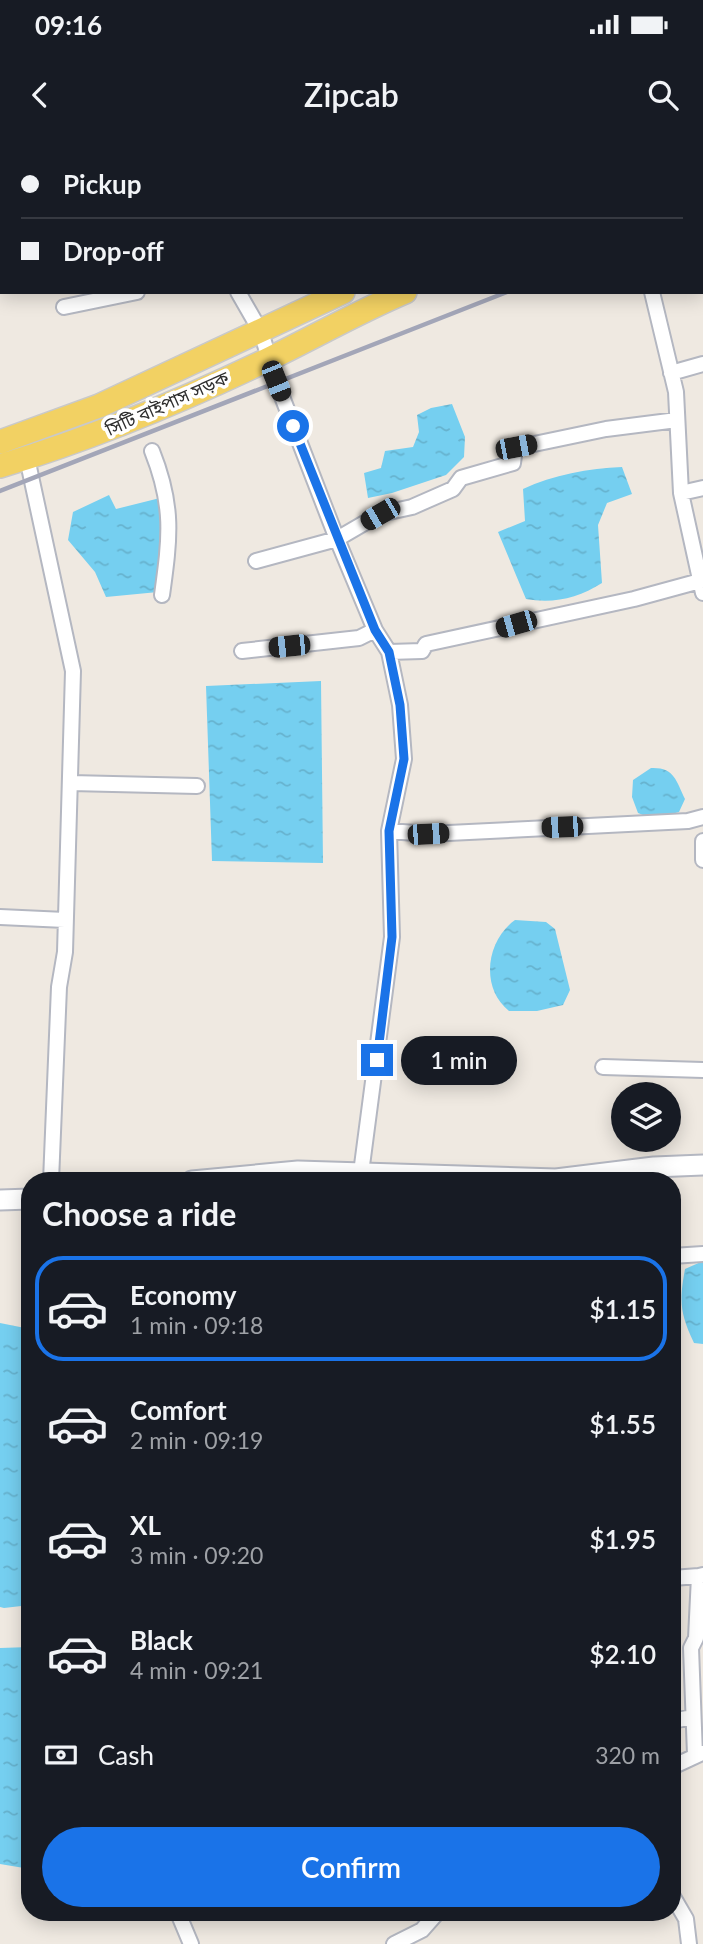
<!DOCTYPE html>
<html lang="en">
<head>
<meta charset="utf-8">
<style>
	body { margin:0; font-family:Lato,"Noto Sans Bengali",sans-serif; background:#242831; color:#f1f3f6; height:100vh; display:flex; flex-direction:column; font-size:26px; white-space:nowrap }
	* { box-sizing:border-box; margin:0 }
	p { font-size:23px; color:#9ea1a6 }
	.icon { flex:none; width:38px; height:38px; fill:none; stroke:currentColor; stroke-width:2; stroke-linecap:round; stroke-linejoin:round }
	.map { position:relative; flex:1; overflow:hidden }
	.sheet { position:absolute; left:21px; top:1032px; width:660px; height:749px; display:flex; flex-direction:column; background:#171b24; border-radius:28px; box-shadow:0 4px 18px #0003 }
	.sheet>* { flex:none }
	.banner { position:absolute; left:0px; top:0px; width:704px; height:154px; box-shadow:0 4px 18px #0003; display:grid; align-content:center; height:154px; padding:0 21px; background:#171b24 }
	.fabs { position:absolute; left:611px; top:942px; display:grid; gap:14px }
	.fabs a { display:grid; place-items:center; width:70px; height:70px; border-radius:50%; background:#171b24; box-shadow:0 4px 18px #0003; font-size:35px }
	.end { position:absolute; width:32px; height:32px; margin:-16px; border:9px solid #1a73e8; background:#fff; box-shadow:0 0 0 4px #fff }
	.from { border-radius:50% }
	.bubble { position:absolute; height:49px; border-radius:24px; background:#171b24; box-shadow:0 4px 18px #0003; font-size:23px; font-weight:600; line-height:49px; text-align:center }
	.car { position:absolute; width:21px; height:42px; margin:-21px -10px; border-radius:9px; box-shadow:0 0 5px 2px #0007; background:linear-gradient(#222 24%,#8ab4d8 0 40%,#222 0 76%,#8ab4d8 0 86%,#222 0) }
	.banner b { display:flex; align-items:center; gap:24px; height:66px; font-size:26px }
	.banner b+b { border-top:2px solid #363941 }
	.banner i { width:18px; height:18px; background:#f1f3f6 }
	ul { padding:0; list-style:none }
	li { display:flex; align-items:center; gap:21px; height:105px; margin:0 14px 10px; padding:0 7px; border:4px solid transparent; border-radius:28px }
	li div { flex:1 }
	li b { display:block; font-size:26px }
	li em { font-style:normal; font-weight:600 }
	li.on { border-color:#1a73e8 }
	li>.icon { width:63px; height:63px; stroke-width:1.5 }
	h2 { padding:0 21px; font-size:32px; line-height:84px }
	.pay { display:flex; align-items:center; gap:18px; height:77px; padding:0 21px; font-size:26px }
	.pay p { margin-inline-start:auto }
	.primary-button { display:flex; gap:14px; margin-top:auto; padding:14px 21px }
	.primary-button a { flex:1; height:80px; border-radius:42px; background:#1a73e8; color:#fff; font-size:28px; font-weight:600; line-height:80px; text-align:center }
	.status { display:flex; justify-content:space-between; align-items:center; height:49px; padding:0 35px; background:#171b24; direction:ltr }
	.status svg { height:19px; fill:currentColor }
	header { display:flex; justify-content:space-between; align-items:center; height:91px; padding:0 21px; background:#171b24; font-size:32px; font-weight:600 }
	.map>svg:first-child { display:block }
	.water { fill:url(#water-ripples) }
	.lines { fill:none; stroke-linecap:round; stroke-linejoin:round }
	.street-casing { stroke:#b4b7c1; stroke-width:18 }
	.secondary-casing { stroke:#b4b7c1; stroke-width:23 }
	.primary-casing { stroke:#c9c9c9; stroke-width:26 }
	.street { stroke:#fff; stroke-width:14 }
	.secondary { stroke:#fff; stroke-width:19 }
	.primary { stroke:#f2d163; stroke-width:23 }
	.rail { stroke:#a3a6b8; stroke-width:4.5 }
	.route { stroke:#1a73e8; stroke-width:9 }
	.labels { text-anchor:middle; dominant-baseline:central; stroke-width:7; stroke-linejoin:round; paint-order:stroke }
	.street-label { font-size:18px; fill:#2e2e2e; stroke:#fff }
</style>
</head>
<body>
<div class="status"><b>09:16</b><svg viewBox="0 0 49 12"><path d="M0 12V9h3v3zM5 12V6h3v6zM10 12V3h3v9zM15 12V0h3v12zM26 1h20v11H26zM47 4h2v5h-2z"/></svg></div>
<header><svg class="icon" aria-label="back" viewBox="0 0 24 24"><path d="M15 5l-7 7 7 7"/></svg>Zipcab<svg class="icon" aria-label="search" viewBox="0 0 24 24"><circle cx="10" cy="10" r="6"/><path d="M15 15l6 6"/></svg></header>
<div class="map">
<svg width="703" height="1804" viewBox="0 0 703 1804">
	<defs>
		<pattern id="water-ripples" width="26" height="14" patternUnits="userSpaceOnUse" patternTransform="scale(1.75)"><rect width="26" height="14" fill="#75cff0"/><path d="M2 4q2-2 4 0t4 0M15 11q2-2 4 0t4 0" fill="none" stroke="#66b2ce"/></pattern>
	</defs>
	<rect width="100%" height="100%" fill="#efe9e1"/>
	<path class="water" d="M452,264L465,297L464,317L446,335L392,353L368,358L364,333L381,328L385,311L413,307L419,292L417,275L431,268Z
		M622,327L632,354L607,363L598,385L602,443C578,458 554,464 526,459L498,392L525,381L523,349C553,335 589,328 622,327Z
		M109,355L116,369L164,357L158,452L106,457L95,432L68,400L73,372Z
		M321,541L323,723L212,721L206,546Z
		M651,628C674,627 676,640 685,659L679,672L653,679L638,673L632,657L633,640Z
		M515,780L546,782L555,789L570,850L563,865L537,871H509C480,848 486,801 515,780Z
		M703,1121V1204L694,1203C680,1173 679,1162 685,1129Z
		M0,1183L30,1189V1465L4,1468L0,1467Z
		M30,1507V1729L0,1724V1508Z"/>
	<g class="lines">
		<defs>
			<path id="street" d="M177,0L178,2
				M293,0V2
				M384,0L385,2
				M448,0V2
				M626,0V2
				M502,2L510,0
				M238,152L261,192L276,241L337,399L375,490L389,512L400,565L404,619L389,691L392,797L361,1033
				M652,152L676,252L681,353L703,453
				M64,167L137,152
				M671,233L703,224
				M152,311C174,366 170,397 162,455
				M27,318L73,531L65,812L59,847L51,1041
				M681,353L703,348
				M256,421L337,399L380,374L412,367L453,349L461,338L513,323L515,308L606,289L677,280
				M242,511L359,498L375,490
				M389,512L422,511L426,504L634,459L700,441
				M71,643L197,646
				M389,691L428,694L688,681L703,677
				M703,701V720
				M0,777L65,780
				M603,927L703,930
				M672,1116L703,1114
				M672,1438L699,1436
				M672,1581L693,1577
				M695,1615L691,1508L696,1498L699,1436L703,1435
				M672,1627L702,1613
				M672,1755L686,1779L689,1804
				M178,1773L191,1804
				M394,1804L422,1790L437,1773"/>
			<path id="secondary" d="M192,1041L298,1031L556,1039L654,1027L703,1025
				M0,1060L30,1059"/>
			<path id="primary" d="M702,7L703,6
				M702,34H703
				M0,302L99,266L343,152
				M0,326C93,298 184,260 271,218C316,196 360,171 405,152"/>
		</defs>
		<use href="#street" class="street-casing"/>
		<use href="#secondary" class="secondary-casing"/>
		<use href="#primary" class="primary-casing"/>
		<use href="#street" class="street"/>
		<use href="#secondary" class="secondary"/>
		<use href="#primary" class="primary"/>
		<path class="rail" d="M702,78L703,77
			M0,351L507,152"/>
	</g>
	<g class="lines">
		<path class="route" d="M293,286L375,490L389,512L400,565L404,619L389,691L392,797L377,920"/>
	</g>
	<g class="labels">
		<g class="street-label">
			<text transform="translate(167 263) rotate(-24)">সিটি বাইপাস সড়ক</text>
		</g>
	</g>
</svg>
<div class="fabs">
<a><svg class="icon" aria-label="layers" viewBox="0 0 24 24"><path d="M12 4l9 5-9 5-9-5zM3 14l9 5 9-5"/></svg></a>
</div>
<i class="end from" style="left:293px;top:286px"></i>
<i class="end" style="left:377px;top:920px"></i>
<div class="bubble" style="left:401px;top:896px;width:116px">1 min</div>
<i class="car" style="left:276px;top:241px;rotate:158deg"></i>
<i class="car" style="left:516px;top:307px;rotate:79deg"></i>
<i class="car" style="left:380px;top:374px;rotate:240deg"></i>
<i class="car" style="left:516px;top:484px;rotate:254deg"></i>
<i class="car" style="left:289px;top:506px;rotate:264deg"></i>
<i class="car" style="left:562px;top:687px;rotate:268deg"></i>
<i class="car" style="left:428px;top:694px;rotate:87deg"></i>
<div class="banner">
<b><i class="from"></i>Pickup</b>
<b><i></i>Drop-off</b>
</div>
<section class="sheet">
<h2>Choose a ride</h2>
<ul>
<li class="on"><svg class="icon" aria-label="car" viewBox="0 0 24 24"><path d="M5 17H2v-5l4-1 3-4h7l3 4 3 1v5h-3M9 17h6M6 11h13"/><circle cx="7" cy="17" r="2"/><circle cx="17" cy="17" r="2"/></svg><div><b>Economy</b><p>1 min · 09:18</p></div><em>$1.15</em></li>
<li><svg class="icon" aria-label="car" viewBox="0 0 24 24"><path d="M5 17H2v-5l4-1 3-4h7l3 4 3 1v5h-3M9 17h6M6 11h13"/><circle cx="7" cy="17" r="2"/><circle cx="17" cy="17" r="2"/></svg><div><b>Comfort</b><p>2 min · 09:19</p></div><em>$1.55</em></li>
<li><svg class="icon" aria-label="car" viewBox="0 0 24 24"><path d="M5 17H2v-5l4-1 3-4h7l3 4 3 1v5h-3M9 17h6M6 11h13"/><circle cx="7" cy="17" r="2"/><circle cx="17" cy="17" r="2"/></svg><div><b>XL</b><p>3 min · 09:20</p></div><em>$1.95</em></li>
<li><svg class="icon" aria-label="car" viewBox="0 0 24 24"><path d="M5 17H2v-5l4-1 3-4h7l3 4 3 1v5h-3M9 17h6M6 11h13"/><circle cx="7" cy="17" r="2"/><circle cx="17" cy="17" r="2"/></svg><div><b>Black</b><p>4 min · 09:21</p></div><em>$2.10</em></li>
</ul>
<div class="pay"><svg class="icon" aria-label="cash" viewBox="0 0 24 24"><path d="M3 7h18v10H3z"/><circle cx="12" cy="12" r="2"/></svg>Cash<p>320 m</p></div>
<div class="primary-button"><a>Confirm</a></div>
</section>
</div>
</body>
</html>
